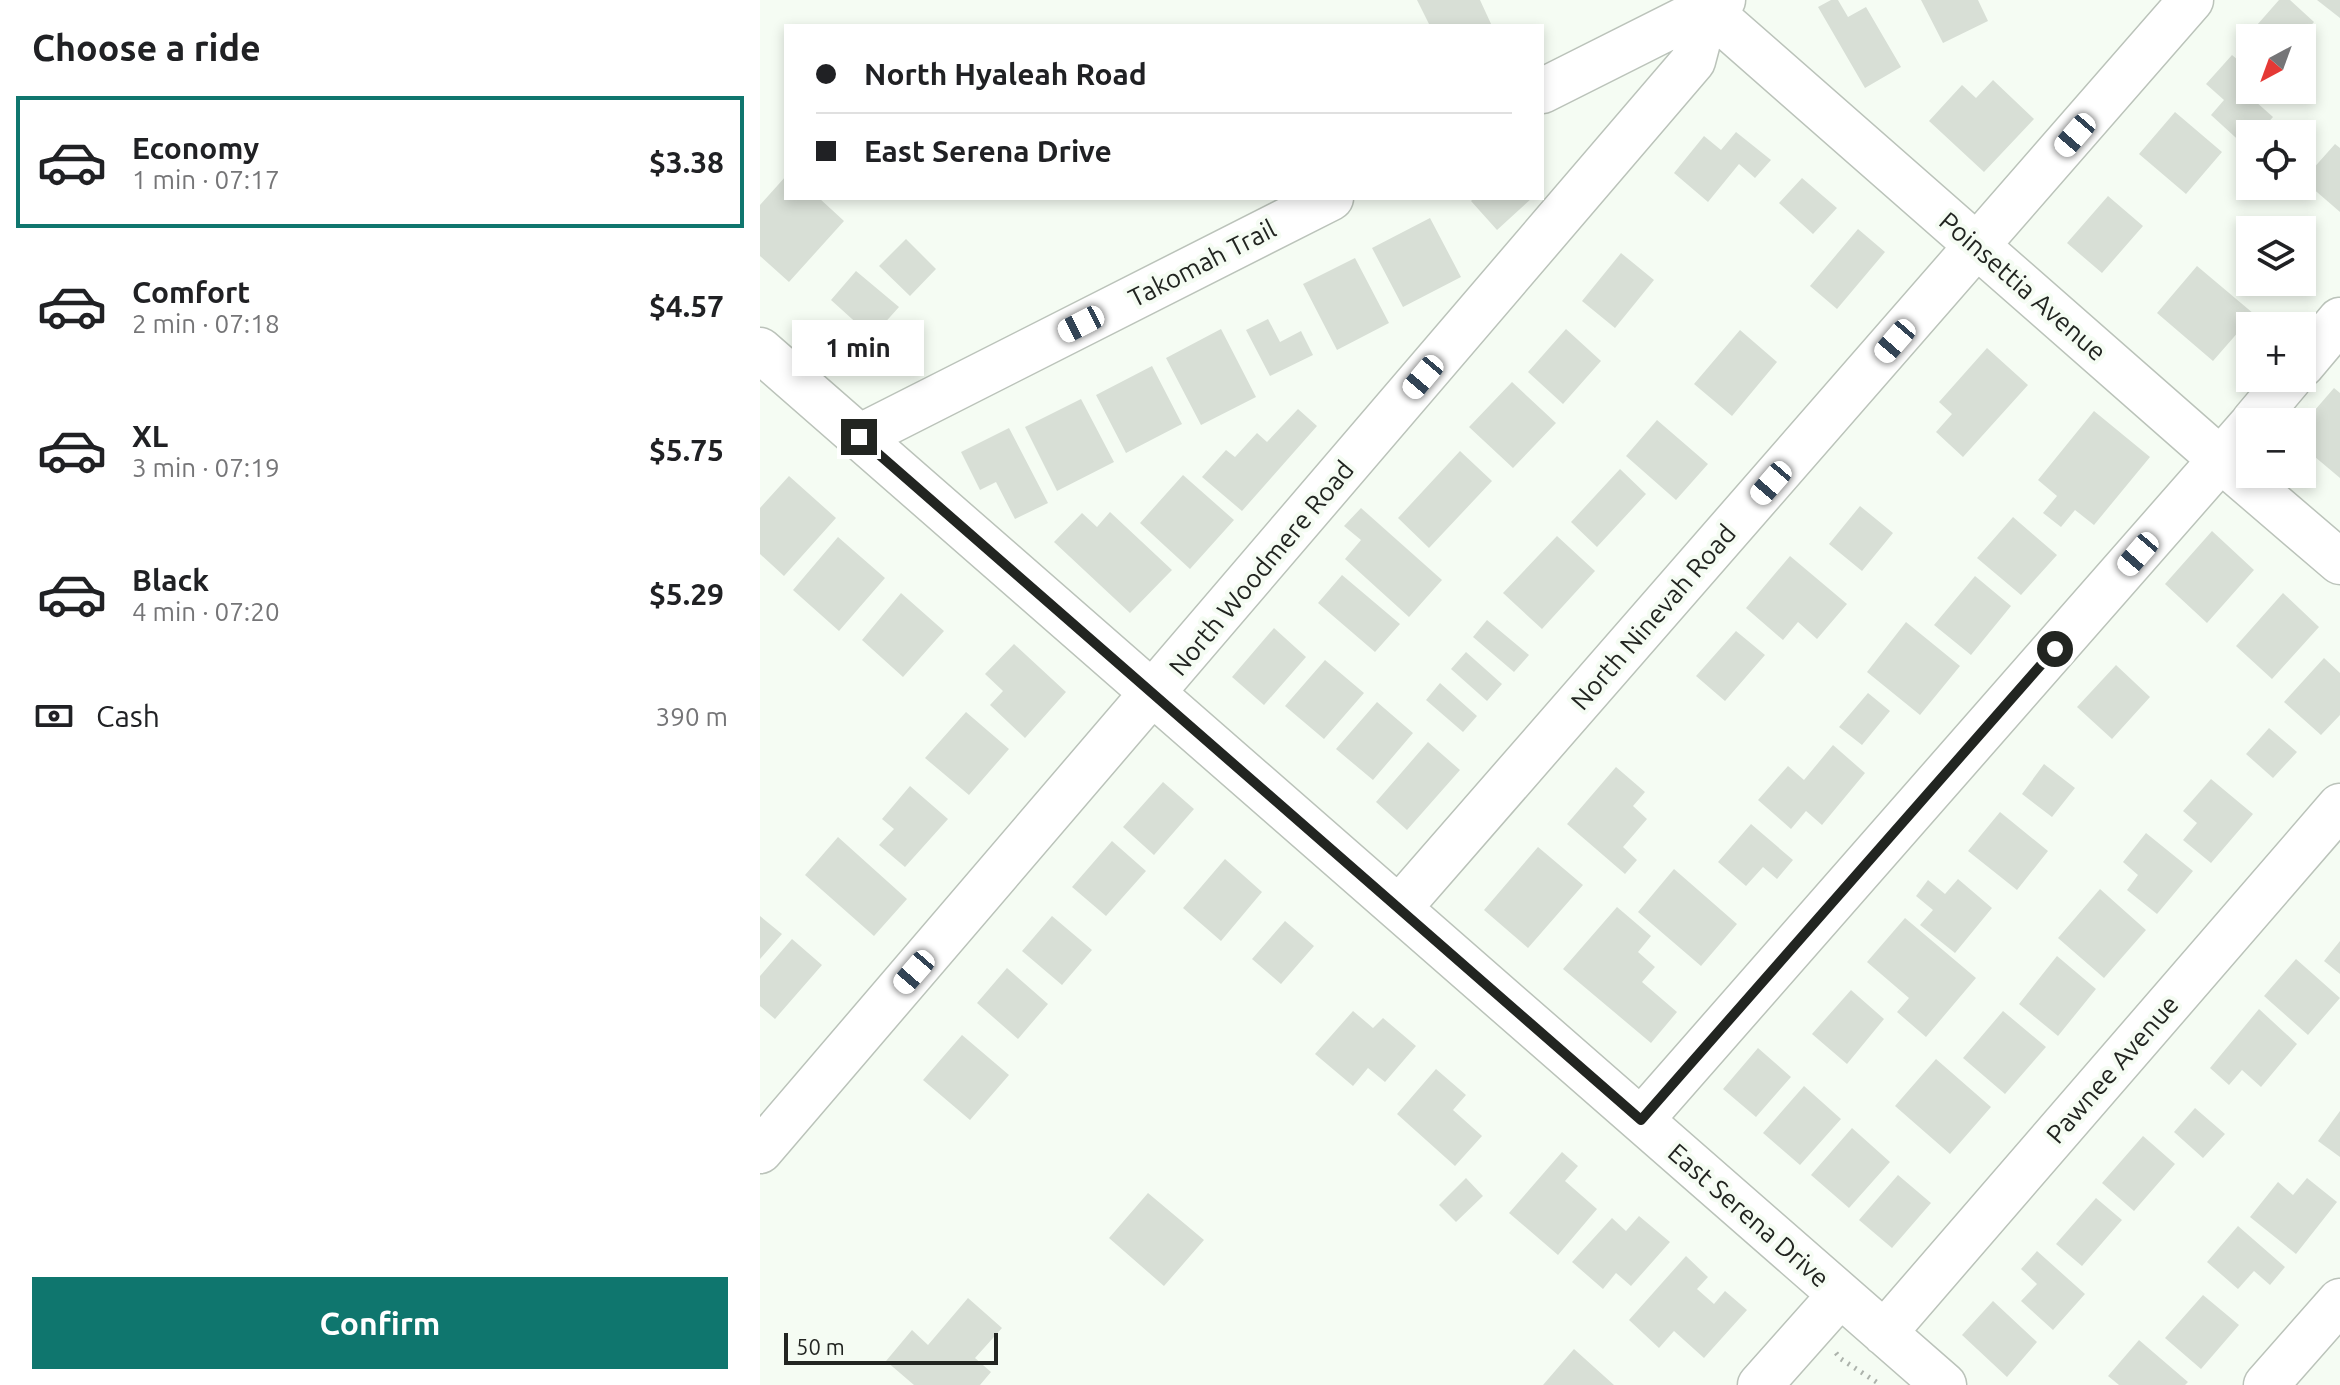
<!DOCTYPE html>
<html lang="en">
<head>
<meta charset="utf-8">
<style>
	body { margin:0; font-family:Ubuntu,sans-serif; background:#f2f2f2; color:#202124; height:100vh; display:flex; flex-direction:column; font-size:30px; white-space:nowrap }
	* { box-sizing:border-box; margin:0 }
	p { font-size:26px; color:#757577 }
	.icon { flex:none; width:44px; height:44px; fill:none; stroke:currentColor; stroke-width:2; stroke-linecap:round; stroke-linejoin:round }
	.map { position:relative; flex:1; overflow:hidden }
	.sheet { display:flex; flex-direction:column; background:#fff; width:760px }
	.sheet>* { flex:none }
	.top-card { position:absolute; left:24px; top:24px; width:760px; height:176px; border-radius:0px; box-shadow:0 4px 12px #0003; display:grid; align-content:center; height:176px; padding:0 32px; background:#fff }
	.needle { width:52px; rotate:221deg }
	.fabs { position:absolute; left:1476px; top:24px; display:grid; gap:16px }
	.fabs a { display:grid; place-items:center; width:80px; height:80px; border-radius:0px; background:#fff; box-shadow:0 4px 12px #0003; font-size:40px }
	.scale { position:absolute; left:24px; bottom:20px; width:214px; box-sizing:border-box; padding-left:8px; border:4px solid #222521; border-top:0; font-size:22px; line-height:28px; white-space:nowrap; color:#222521; -webkit-text-stroke:6px #f5fcf3; paint-order:stroke }
	.end { position:absolute; width:36px; height:36px; margin:-18px; border:10px solid #222521; background:#fff; box-shadow:0 0 0 4px #fff }
	.from { border-radius:50% }
	.bubble { position:absolute; height:56px; border-radius:0px; background:#fff; box-shadow:0 4px 12px #0003; font-size:26px; font-weight:700; line-height:56px; text-align:center }
	.car { position:absolute; width:24px; height:48px; margin:-24px -12px; border-radius:10px; box-shadow:0 0 6px 2px #0007; background:linear-gradient(#fff 24%,#345 0 40%,#fff 0 76%,#345 0 86%,#fff 0) }
	.top-card b { display:flex; align-items:center; gap:28px; height:76px; font-size:30px }
	.top-card b+b { border-top:2px solid #e0e0e0 }
	.top-card i { width:20px; height:20px; background:#202124 }
	ul { padding:0; list-style:none }
	li { display:flex; align-items:center; gap:24px; height:132px; margin:0 16px 12px; padding:0 16px; border:4px solid transparent; border-radius:0px }
	li div { flex:1 }
	li b { display:block; font-size:30px }
	li em { font-style:normal; font-weight:700 }
	li.on { border-color:#0f766e }
	li>.icon { width:72px; height:72px; stroke-width:1.5 }
	h2 { padding:0 32px; font-size:36px; line-height:96px }
	.pay { display:flex; align-items:center; gap:20px; height:88px; padding:0 32px; font-size:30px }
	.pay p { margin-inline-start:auto }
	.primary-button { display:flex; gap:16px; margin-top:auto; padding:16px 32px }
	.primary-button a { flex:1; height:92px; border-radius:0px; background:#0f766e; color:#fff; font-size:32px; font-weight:700; line-height:92px; text-align:center }
	main { display:flex; flex:1; min-height:0 }
	.map>svg:first-child { display:block }
	.building { fill:#d8dfd6 }
	.lines { fill:none; stroke-linecap:round; stroke-linejoin:round }
	.minor-casing { stroke:#bbc3ba; stroke-width:47 }
	.path { stroke:#acb2ab; stroke-width:5; stroke-dasharray:2 6; stroke-linecap:butt }
	.minor { stroke:#fff; stroke-width:44 }
	.route { stroke:#222521; stroke-width:10 }
	.labels { text-anchor:middle; dominant-baseline:central; stroke-width:8; stroke-linejoin:round; paint-order:stroke }
	.street-label { font-size:26px; fill:#222521; stroke:#f5fcf3 }
</style>
</head>
<body>
<main>
<section class="sheet">
<h2>Choose a ride</h2>
<ul>
<li class="on"><svg class="icon" aria-label="car" viewBox="0 0 24 24"><path d="M5 17H2v-5l4-1 3-4h7l3 4 3 1v5h-3M9 17h6M6 11h13"/><circle cx="7" cy="17" r="2"/><circle cx="17" cy="17" r="2"/></svg><div><b>Economy</b><p>1 min · 07:17</p></div><em>$3.38</em></li>
<li><svg class="icon" aria-label="car" viewBox="0 0 24 24"><path d="M5 17H2v-5l4-1 3-4h7l3 4 3 1v5h-3M9 17h6M6 11h13"/><circle cx="7" cy="17" r="2"/><circle cx="17" cy="17" r="2"/></svg><div><b>Comfort</b><p>2 min · 07:18</p></div><em>$4.57</em></li>
<li><svg class="icon" aria-label="car" viewBox="0 0 24 24"><path d="M5 17H2v-5l4-1 3-4h7l3 4 3 1v5h-3M9 17h6M6 11h13"/><circle cx="7" cy="17" r="2"/><circle cx="17" cy="17" r="2"/></svg><div><b>XL</b><p>3 min · 07:19</p></div><em>$5.75</em></li>
<li><svg class="icon" aria-label="car" viewBox="0 0 24 24"><path d="M5 17H2v-5l4-1 3-4h7l3 4 3 1v5h-3M9 17h6M6 11h13"/><circle cx="7" cy="17" r="2"/><circle cx="17" cy="17" r="2"/></svg><div><b>Black</b><p>4 min · 07:20</p></div><em>$5.29</em></li>
</ul>
<div class="pay"><svg class="icon" aria-label="cash" viewBox="0 0 24 24"><path d="M3 7h18v10H3z"/><circle cx="12" cy="12" r="2"/></svg>Cash<p>390 m</p></div>
<div class="primary-button"><a>Confirm</a></div>
</section>
<div class="map">
<svg width="1580" height="1385" viewBox="0 0 1580 1385">
	<rect width="100%" height="100%" fill="#f5fcf3"/>
	<path class="building" d="M657,0H720L732,26H670Z
		M1071,0H1078L1088,17L1106,7L1141,67L1105,88L1058,7Z
		M1161,0H1218L1228,21L1183,43Z
		M1519,0H1530L1554,22L1540,38H1490V49L1482,42Z
		M1557,0H1580V18Z
		M1472,55L1490,70V90H1505L1495,101L1513,117L1498,134H1490V143L1486,147L1451,115L1464,100L1446,84Z
		M1233,80L1274,119L1224,172L1169,121L1202,85L1216,98Z
		M1415,112L1462,152L1426,194L1379,154Z
		M976,132L1011,160L995,178L979,164L948,202L914,173L944,136L961,150Z
		M1575,144L1580,148V212L1543,180Z
		M26,176V198H59L84,221L29,282L0,256V205Z
		M1042,178L1077,208L1053,234L1019,203Z
		M1348,196L1383,226L1342,273L1307,243Z
		M714,198H772L737,230L711,201Z
		M670,218L701,277L643,307L612,248Z
		M1098,229L1125,252L1077,309L1050,286Z
		M146,239L176,269L150,296L119,266Z
		M861,253L894,280L855,328L822,301Z
		M595,258L629,323L577,350L543,284Z
		M1437,266L1494,314L1453,361L1397,313Z
		M96,271L139,307L112,337L71,300Z
		M508,319L520,342L541,331L553,355L510,376L486,330Z
		M461,329L496,397L441,425L406,358Z
		M806,329L841,361L803,404L768,372Z
		M980,330L1017,362L972,416L934,384Z
		M1227,348L1268,385L1203,457L1176,432L1192,414L1179,402Z
		M392,366L422,424L366,453L336,395Z
		M752,382L796,423L753,468L709,427Z
		M1574,388L1580,393V478L1542,446V425Z
		M321,399L354,462L297,491L265,427Z
		M538,409L557,426L482,511L442,477L466,450L475,457L497,433L507,442Z
		M1334,411L1390,457L1334,525L1315,510L1301,527L1283,513L1297,496L1278,480Z
		M897,420L948,464L916,500L866,456Z
		M249,428L288,503L255,519L236,482L220,490L201,452Z
		M700,451L732,481L669,548L638,518Z
		M860,469L886,494L837,547L811,522Z
		M423,475L474,520L430,569L380,523Z
		M29,476L76,518L24,576L0,554V508Z
		M1100,506L1133,533L1102,571L1069,544Z
		M601,508L682,580L649,617L585,559L601,540L584,526Z
		M350,512L412,570L370,613L294,542L322,513L337,527Z
		M1253,517L1297,555L1261,595L1217,558Z
		M1452,531L1494,570L1447,623L1405,584Z
		M797,536L835,571L782,629L743,593Z
		M78,537L125,578L79,631L33,590Z
		M1030,556L1087,604L1057,639L1038,622L1023,640L986,608Z
		M582,575L640,624L615,652L558,603Z
		M1215,576L1251,606L1211,655L1174,625Z
		M141,593L184,631L143,677L102,640Z
		M1523,593L1559,627L1512,679L1476,646Z
		M727,620L769,655L754,672L713,637Z
		M1146,622L1200,666L1160,715L1107,672Z
		M514,628L546,657L504,705L472,677Z
		M976,631L1005,655L965,701L936,676Z
		M254,644L306,692L265,738L230,705L243,691L225,674Z
		M706,652L742,684L727,701L691,669Z
		M1564,658L1580,673V715L1561,735L1524,702Z
		M565,660L604,693L564,739L525,706Z
		M1356,665L1390,697L1352,739L1317,707Z
		M680,683L717,716L703,732L666,700Z
		M1108,693L1130,711L1102,745L1079,727Z
		M617,702L653,733L613,780L576,749Z
		M206,712L249,749L209,795L165,758Z
		M1509,728L1537,752L1513,778L1486,754Z
		M668,742L700,770L647,830L616,802Z
		M1073,745L1105,773L1062,825L1046,811L1031,829L998,800L1028,766L1044,780Z
		M1284,764L1315,788L1292,817L1262,794Z
		M856,767L885,792L873,806L887,819L863,847L877,860L865,874L807,824Z
		M1451,779L1493,814L1451,863L1423,840L1437,823L1423,811Z
		M403,782L434,809L394,855L363,827Z
		M150,786L188,819L145,867L119,845L134,829L122,819Z
		M1240,812L1288,851L1257,890L1208,851Z
		M991,824L1033,860L1017,879L1003,867L986,886L958,862Z
		M1386,833L1433,871L1397,914L1367,890L1378,875L1363,862Z
		M78,837L147,899L114,936L45,875Z
		M352,841L386,871L346,916L312,887Z
		M778,847L823,885L768,948L724,910Z
		M465,859L502,892L461,941L423,908Z
		M914,869L977,924L941,966L878,912Z
		M1198,879L1232,908L1195,953L1160,925L1173,910L1156,896L1168,880L1185,894Z
		M1340,889L1386,930L1344,978L1298,938Z
		M857,907L891,936L878,952L895,967L882,982L917,1012L891,1043L803,969Z
		M0,916L22,934L0,959Z
		M292,916L332,950L302,985L262,951Z
		M1145,918L1216,978L1166,1037L1137,1012L1149,998L1107,962Z
		M525,921L554,946L521,984L492,959Z
		M32,939L62,965L15,1019L0,1006V976Z
		M1580,941V974L1564,961Z
		M1297,956L1336,989L1298,1036L1259,1004Z
		M1536,959L1580,998L1548,1035L1504,996Z
		M247,968L288,1004L258,1039L217,1003Z
		M1091,990L1124,1019L1087,1064L1052,1034Z
		M1499,1009L1537,1044L1501,1087L1482,1070L1469,1085L1450,1068Z
		M593,1011L613,1028L623,1018L656,1046L625,1082L608,1068L593,1086L555,1054Z
		M1243,1011L1286,1047L1245,1094L1203,1058Z
		M202,1035L249,1075L210,1120L163,1080Z
		M998,1048L1031,1077L996,1117L963,1089Z
		M1176,1059L1231,1107L1190,1154L1135,1106Z
		M676,1069L706,1095L693,1110L722,1136L695,1166L637,1114Z
		M1044,1086L1081,1119L1040,1165L1003,1133Z
		M1435,1108L1465,1134L1443,1158L1414,1132Z
		M1580,1111V1157L1558,1141Z
		M1092,1128L1130,1162L1089,1208L1051,1175Z
		M1383,1136L1415,1164L1374,1211L1342,1183Z
		M802,1152L818,1166L805,1181L837,1209L798,1255L749,1213Z
		M1138,1175L1171,1203L1132,1248L1099,1220Z
		M706,1178L723,1196L696,1222L679,1205Z
		M1547,1178L1577,1202L1536,1254L1490,1217L1518,1182L1533,1195Z
		M388,1193L444,1240L404,1286L349,1238Z
		M1336,1198L1362,1220L1322,1266L1296,1244Z
		M879,1216L910,1242L871,1286L856,1273L843,1289L812,1262L852,1218L866,1231Z
		M1478,1226L1525,1267L1510,1285L1494,1271L1478,1289L1447,1262Z
		M1277,1251L1325,1294L1293,1330L1261,1301L1277,1284L1261,1269Z
		M926,1256L948,1277L937,1289L954,1304L965,1291L987,1310L944,1358L914,1331L899,1348L869,1320Z
		M1443,1295L1479,1325L1441,1369L1405,1338Z
		M208,1298L242,1328L215,1358L231,1372L220,1385H154L126,1361L152,1330L168,1345Z
		M1233,1301L1277,1342L1247,1377L1202,1335Z
		M1379,1340L1428,1382L1425,1385H1359L1348,1376Z
		M814,1349L854,1385H783Z"/>
	<g class="lines">
		<defs>
			<path id="minor" d="M937,0L1461,460L1580,562
				M782,91L963,0
				M0,350L1184,1385
				M1542,365L1580,320
				M1493,422L1530,378
				M99,437L571,198
				M639,908L1431,0
				M881,1120L1490,426
				M0,1151L933,61L947,8
				M1124,1333L1580,806
				M1000,1385L1080,1295
				M1506,1385L1580,1301"/>
		</defs>
		<use href="#minor" class="minor-casing"/>
		<path class="path" d="M1076,1353L1081,1359L1121,1385"/>
		<use href="#minor" class="minor"/>
	</g>
	<g class="lines">
		<path class="route" d="M99,437L881,1120L1295,649"/>
	</g>
	<g class="labels">
		<g class="street-label">
			<text transform="translate(442 263) rotate(-27)">Takomah Trail</text>
			<text transform="translate(1263 286) rotate(41)">Poinsettia Avenue</text>
			<text transform="translate(501 568) rotate(-50)">North Woodmere Road</text>
			<text transform="translate(893 617) rotate(-49)">North Ninevah Road</text>
			<text transform="translate(1352 1069) rotate(-49)">Pawnee Avenue</text>
			<text transform="translate(989 1215) rotate(41)">East Serena Drive</text>
		</g>
	</g>
</svg>
<div class="fabs">
<a><svg class="needle" viewBox="-14 -14 28 28"><path d="M0-13l5 13h-10z" fill="#e53935"/><path d="M0 13l5-13h-10z" fill="#757577"/></svg></a>
<a><svg class="icon" aria-label="locate" viewBox="0 0 24 24"><circle cx="12" cy="12" r="6"/><path d="M12 2v4M12 18v4M2 12h4M18 12h4"/></svg></a>
<a><svg class="icon" aria-label="layers" viewBox="0 0 24 24"><path d="M12 4l9 5-9 5-9-5zM3 14l9 5 9-5"/></svg></a>
<a>+</a>
<a>−</a>
</div>
<div class="scale">50 m</div>
<i class="end from" style="left:1295px;top:649px"></i>
<i class="end" style="left:99px;top:437px"></i>
<div class="bubble" style="left:32px;top:320px;width:132px">1 min</div>
<i class="car" style="left:1315px;top:135px;rotate:221deg"></i>
<i class="car" style="left:321px;top:324px;rotate:243deg"></i>
<i class="car" style="left:1135px;top:341px;rotate:221deg"></i>
<i class="car" style="left:663px;top:377px;rotate:220deg"></i>
<i class="car" style="left:1011px;top:483px;rotate:221deg"></i>
<i class="car" style="left:1378px;top:554px;rotate:221deg"></i>
<i class="car" style="left:154px;top:972px;rotate:221deg"></i>
<div class="top-card">
<b><i class="from"></i>North Hyaleah Road</b>
<b><i></i>East Serena Drive</b>
</div>
</div>
</main>
</body>
</html>
